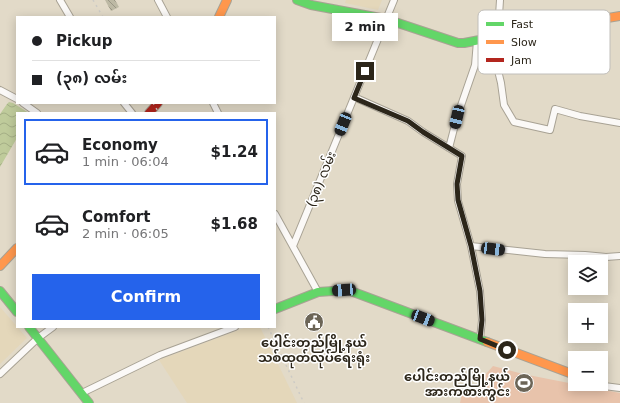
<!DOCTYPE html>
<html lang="en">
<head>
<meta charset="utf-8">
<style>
	body { margin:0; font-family:"DejaVu Sans","Noto Sans Myanmar",sans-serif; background:#f6f6f6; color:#202124; height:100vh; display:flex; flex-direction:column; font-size:15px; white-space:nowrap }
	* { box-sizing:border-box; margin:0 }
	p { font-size:13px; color:#757577 }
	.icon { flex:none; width:22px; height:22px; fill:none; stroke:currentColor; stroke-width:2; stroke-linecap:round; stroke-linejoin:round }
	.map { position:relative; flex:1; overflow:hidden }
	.panel { position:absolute; left:16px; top:112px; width:260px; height:216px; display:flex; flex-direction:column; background:#fff; border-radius:0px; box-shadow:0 2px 10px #0003 }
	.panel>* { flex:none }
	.hud { position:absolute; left:16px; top:16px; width:260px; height:88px; border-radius:0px; box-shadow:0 2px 10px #0003; display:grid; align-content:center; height:88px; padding:0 16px; background:#fff }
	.controls { position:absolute; left:568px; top:255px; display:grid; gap:8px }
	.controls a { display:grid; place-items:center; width:40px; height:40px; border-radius:0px; background:#fff; box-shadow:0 2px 10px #0003; font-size:20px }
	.end { position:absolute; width:18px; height:18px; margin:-9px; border:5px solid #2c261a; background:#fff; box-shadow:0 0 0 2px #fff }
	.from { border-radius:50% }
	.bubble { position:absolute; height:28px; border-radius:0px; background:#fff; box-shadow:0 2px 10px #0003; font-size:13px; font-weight:600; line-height:28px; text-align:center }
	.car { position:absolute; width:12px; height:24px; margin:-12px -6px; border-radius:5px; box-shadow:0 0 3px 1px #0007; background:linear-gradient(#222 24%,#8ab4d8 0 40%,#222 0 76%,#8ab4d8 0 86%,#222 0) }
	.hud b { display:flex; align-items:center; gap:14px; height:38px; font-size:15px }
	.hud b+b { border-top:1px solid #e0e0e0 }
	.hud i { width:10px; height:10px; background:#202124 }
	ul { padding:7px 0 0; list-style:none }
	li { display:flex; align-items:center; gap:12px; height:66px; margin:0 8px 6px; padding:0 8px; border:2px solid transparent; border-radius:0px }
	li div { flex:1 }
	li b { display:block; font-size:15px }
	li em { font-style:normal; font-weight:600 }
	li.current { border-color:#2563eb }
	li>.icon { width:36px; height:36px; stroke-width:1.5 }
	.button { display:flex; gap:8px; margin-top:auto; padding:8px 16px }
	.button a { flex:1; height:46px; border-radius:0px; background:#2563eb; color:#fff; font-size:16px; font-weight:600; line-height:46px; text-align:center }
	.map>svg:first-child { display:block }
	.built { fill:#e4d7ba }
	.garden { fill:#e8c3ab }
	.water { fill:url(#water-waves) }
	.building { fill:url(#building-back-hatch) }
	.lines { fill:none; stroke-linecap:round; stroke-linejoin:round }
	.street-casing { stroke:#a8a294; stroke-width:8 }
	.fast-casing { stroke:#a8a294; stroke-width:10 }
	.slow-casing { stroke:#a8a294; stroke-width:10 }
	.jam-casing { stroke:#a8a294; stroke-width:10 }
	.street { stroke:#fbf9f7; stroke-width:6 }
	.fast { stroke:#63d668; stroke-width:8 }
	.slow { stroke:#ff974d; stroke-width:8 }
	.jam { stroke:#b3261e; stroke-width:8 }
	.rail { stroke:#cccac5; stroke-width:1.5; stroke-dasharray:2 4; stroke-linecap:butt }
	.route { stroke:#2c261a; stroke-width:5 }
	.labels { text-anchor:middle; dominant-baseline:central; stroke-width:3; stroke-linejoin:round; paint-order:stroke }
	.street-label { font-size:13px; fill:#2c261a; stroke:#fff }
	.poi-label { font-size:13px; font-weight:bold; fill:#2c261a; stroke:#fff }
	.key { fill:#fff; stroke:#c0beba; stroke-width:1 }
	.key-label { font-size:11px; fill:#2c261a }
</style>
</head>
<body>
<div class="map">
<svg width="620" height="403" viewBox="0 0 620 403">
	<defs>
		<pattern id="water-waves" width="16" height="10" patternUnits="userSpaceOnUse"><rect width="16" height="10" fill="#bfcb9b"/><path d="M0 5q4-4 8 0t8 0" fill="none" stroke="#a4ae85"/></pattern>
		<pattern id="building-back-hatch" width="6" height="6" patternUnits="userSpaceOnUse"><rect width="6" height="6" fill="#bdb9a4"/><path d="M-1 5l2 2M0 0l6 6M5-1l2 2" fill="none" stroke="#9a9685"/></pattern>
	</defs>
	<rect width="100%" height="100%" fill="#e2dac8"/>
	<path class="built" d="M346,0H382L378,10L345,3Z
		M0,307L27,338L0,364Z
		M247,327H260L297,403H187L159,360Z"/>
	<path class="garden" d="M493,366L523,374L620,393V403H460L462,393L470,392Z"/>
	<path class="water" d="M9,102L13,103L29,113H17V138L0,167V114L7,104Z"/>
	<path class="building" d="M105,0H115L119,7L111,11Z"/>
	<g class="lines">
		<defs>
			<path id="street" d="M60,0L70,17
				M158,0L167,17
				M500,0L496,62L501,83L504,105L514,122L550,130L555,109L580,116L620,123
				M0,90L17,99
				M354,97L408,121L423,132L462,156L457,184L458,201L471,246L480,291L482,320L480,339
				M23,103L37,113
				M124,103L132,113
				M213,103L218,113
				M449,148L457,117L475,65L477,41
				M275,214L318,292
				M293,246L394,0
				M471,246L545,254L585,255L606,257L620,256
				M0,374L38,338L53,327
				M599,384L604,386L620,388
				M82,393L160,355L235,327"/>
			<path id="fast" d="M297,0L311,5L386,19L458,43H464L490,38
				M0,291L17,312
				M275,309L318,292L348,290L487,342
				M29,327L89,403"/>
			<path id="slow" d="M219,17L227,0
				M490,38L620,16
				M0,266L17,248
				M487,342L575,375"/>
			<path id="jam" d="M149,113L158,103"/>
		</defs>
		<use href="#street" class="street-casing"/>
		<use href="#fast" class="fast-casing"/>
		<use href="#slow" class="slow-casing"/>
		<use href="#jam" class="jam-casing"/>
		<use href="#street" class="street"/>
		<use href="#fast" class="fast"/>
		<use href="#slow" class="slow"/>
		<use href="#jam" class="jam"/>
		<path class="rail" d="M93,0L103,17
			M153,103L159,113
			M268,327L304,403"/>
	</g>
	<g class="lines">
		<path class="route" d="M365,71L354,98L408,121L423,132L462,156L457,184L458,200L471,246L480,291L482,320L480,339L507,350"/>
	</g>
	<defs>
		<symbol id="civic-disc" viewBox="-11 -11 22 22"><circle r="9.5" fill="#6c6557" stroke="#fff"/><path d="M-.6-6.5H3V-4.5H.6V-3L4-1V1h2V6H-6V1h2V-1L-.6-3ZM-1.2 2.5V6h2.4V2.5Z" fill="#fff"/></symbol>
		<symbol id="stadium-disc" viewBox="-11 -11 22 22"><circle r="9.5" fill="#6c6557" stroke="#fff"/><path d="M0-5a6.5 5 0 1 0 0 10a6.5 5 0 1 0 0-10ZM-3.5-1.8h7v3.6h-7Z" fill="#fff"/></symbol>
	</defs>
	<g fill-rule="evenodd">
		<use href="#civic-disc" x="303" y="311" width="22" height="22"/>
		<use href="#stadium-disc" x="513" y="372" width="22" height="22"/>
	</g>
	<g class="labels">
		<g class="street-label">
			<text transform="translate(321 179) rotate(-68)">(၃၈) လမ်း</text>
		</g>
		<g class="poi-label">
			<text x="314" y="342">ပေါင်းတည်မြို့နယ်<tspan x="314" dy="15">သစ်ထုတ်လုပ်ရေးရုံး</tspan></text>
			<text x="510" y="376" text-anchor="end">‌ပေါင်းတည်မြို့နယ်<tspan x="510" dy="15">အားကစားကွင်း</tspan></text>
		</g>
	</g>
	<rect x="478" y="10" width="132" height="64" rx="6" class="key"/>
	<rect x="486" y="22" width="18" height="4" fill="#63d668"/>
	<rect x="486" y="40" width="18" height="4" fill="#ff974d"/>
	<rect x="486" y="58" width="18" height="4" fill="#b3261e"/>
	<g class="key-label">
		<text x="511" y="28">Fast</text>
		<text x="511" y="46">Slow</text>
		<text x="511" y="64">Jam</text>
	</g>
</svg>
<div class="controls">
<a><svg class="icon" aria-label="layers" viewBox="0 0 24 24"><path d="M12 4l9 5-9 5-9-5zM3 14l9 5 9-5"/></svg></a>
<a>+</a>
<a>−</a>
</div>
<i class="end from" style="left:507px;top:350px"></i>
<i class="end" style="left:365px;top:71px"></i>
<div class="bubble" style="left:332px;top:13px;width:66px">2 min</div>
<i class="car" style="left:457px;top:117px;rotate:193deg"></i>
<i class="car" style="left:343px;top:124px;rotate:202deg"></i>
<i class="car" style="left:493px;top:249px;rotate:97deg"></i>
<i class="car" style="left:344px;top:290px;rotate:266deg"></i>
<i class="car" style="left:423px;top:318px;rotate:111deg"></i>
<div class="hud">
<b><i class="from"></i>Pickup</b>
<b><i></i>(၃၈) လမ်း</b>
</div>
<section class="panel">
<ul>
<li class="current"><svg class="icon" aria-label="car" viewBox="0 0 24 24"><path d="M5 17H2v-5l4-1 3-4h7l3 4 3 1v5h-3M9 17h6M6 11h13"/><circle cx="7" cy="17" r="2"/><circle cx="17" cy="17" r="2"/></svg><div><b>Economy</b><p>1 min · 06:04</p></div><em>$1.24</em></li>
<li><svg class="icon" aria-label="car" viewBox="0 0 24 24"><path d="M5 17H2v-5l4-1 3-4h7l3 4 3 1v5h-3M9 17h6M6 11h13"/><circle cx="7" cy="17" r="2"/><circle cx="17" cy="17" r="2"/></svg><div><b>Comfort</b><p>2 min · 06:05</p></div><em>$1.68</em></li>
</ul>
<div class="button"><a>Confirm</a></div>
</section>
</div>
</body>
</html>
